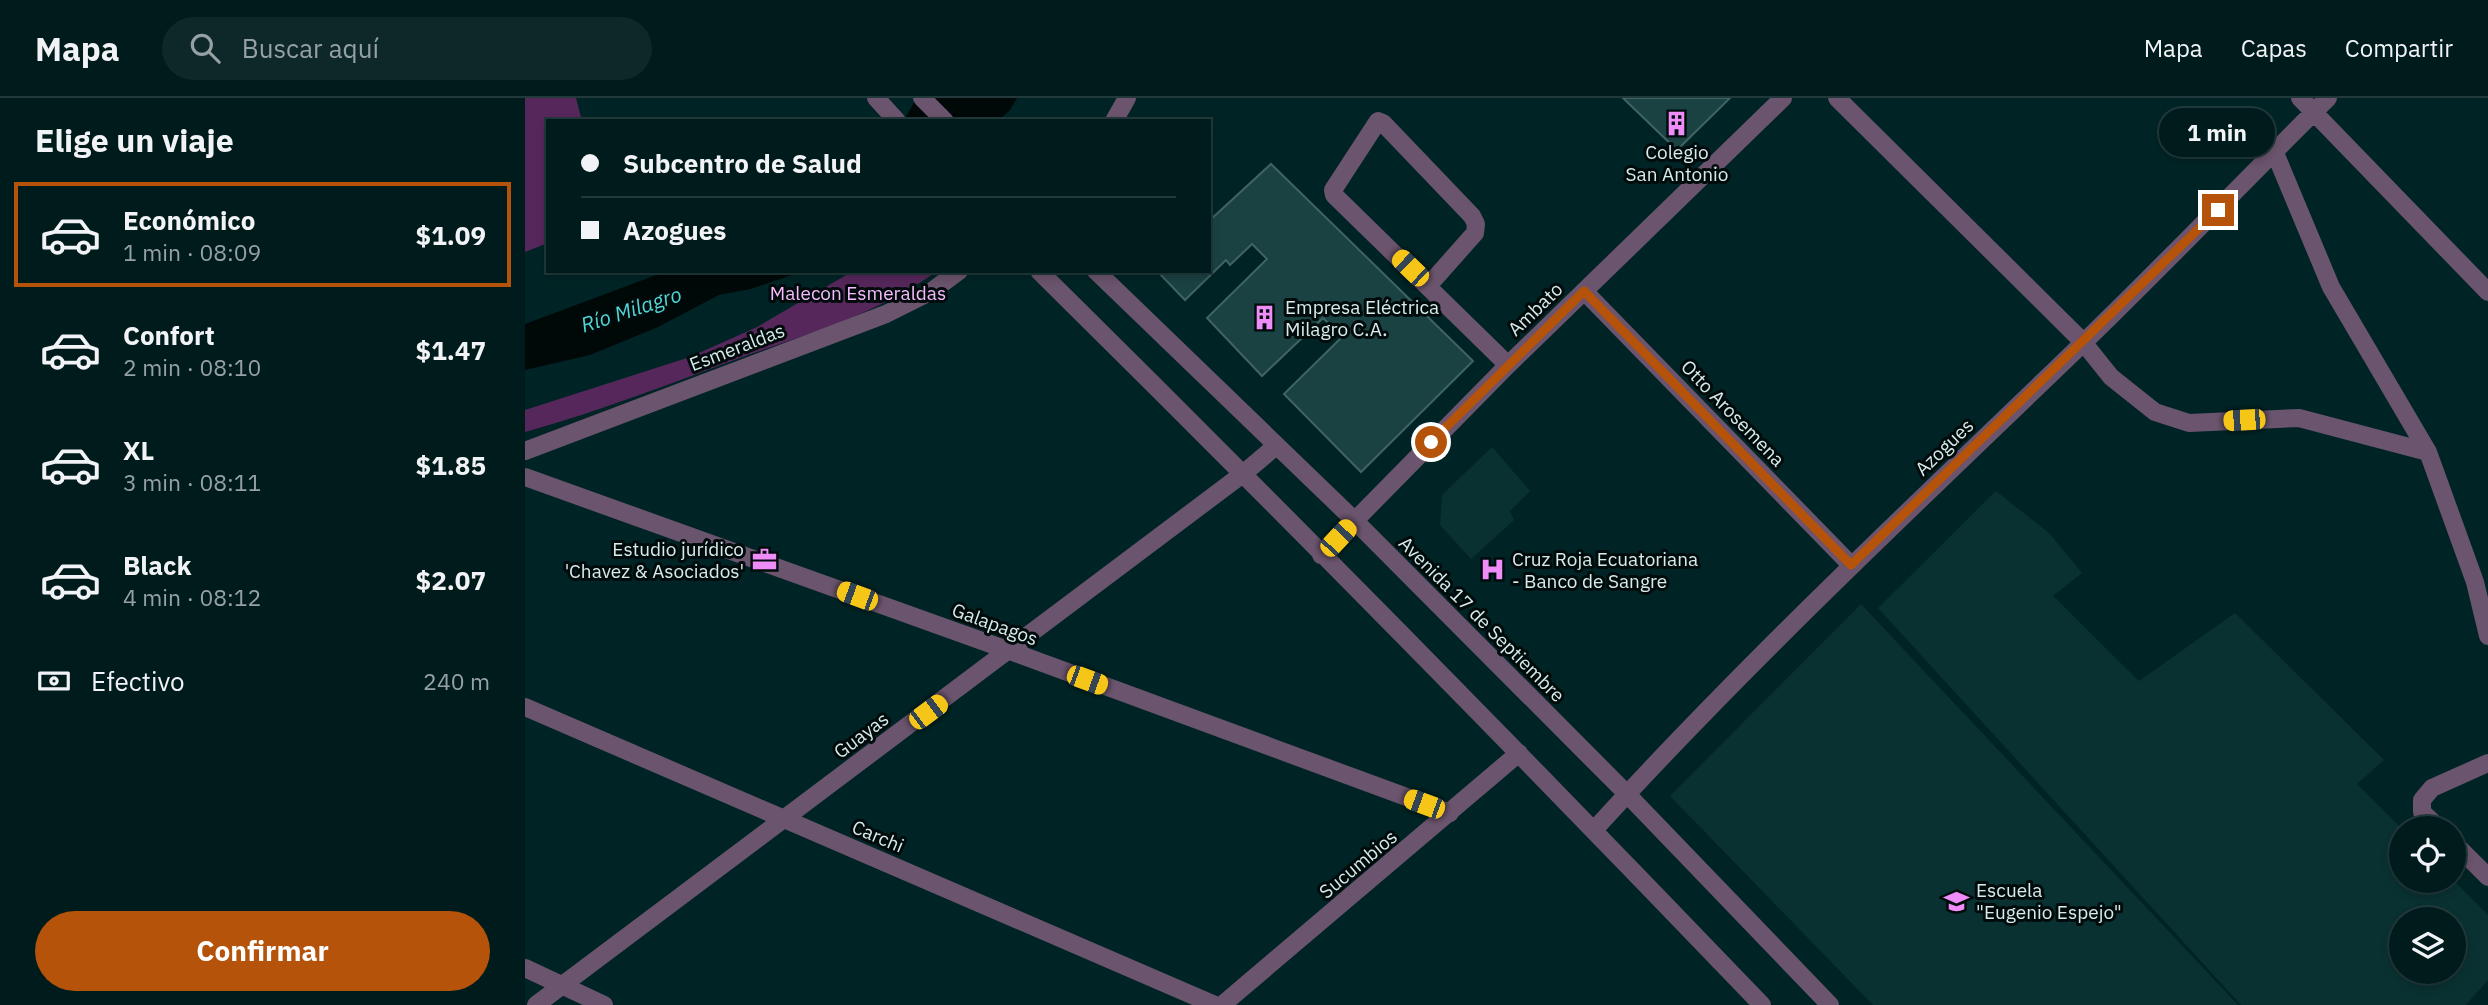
<!DOCTYPE html>
<html lang="es">
<head>
<meta charset="utf-8">
<style>
	body { margin:0; font-family:"IBM Plex Sans",sans-serif; background:#0e2829; color:#f1f3f6; height:100vh; display:flex; flex-direction:column; font-size:26px; white-space:nowrap }
	* { box-sizing:border-box; margin:0 }
	p { font-size:23px; color:#95a1a3 }
	.icon { flex:none; width:38px; height:38px; fill:none; stroke:currentColor; stroke-width:2; stroke-linecap:round; stroke-linejoin:round }
	.map { position:relative; flex:1; overflow:hidden }
	.drawer { display:flex; flex-direction:column; background:#001b1c; width:525px }
	.drawer>* { flex:none }
	.banner { position:absolute; left:21px; top:21px; width:665px; height:154px; border-radius:0px; box-shadow:0 4px 10px #0003,0 0 0 2px #22393b; display:grid; align-content:center; height:154px; padding:0 35px; background:#001b1c }
	.tools { position:absolute; left:1864px; top:718px; display:grid; gap:14px }
	.tools a { display:grid; place-items:center; width:77px; height:77px; border-radius:50%; background:#001b1c; box-shadow:0 4px 10px #0003,0 0 0 2px #22393b; font-size:35px }
	.end { position:absolute; width:32px; height:32px; margin:-16px; border:9px solid #b45309; background:#fff; box-shadow:0 0 0 4px #fff }
	.from { border-radius:50% }
	.bubble { position:absolute; height:49px; border-radius:24px; background:#001b1c; box-shadow:0 4px 10px #0003,0 0 0 2px #22393b; font-size:23px; font-weight:800; line-height:49px; text-align:center }
	.car { position:absolute; width:21px; height:42px; margin:-21px -10px; border-radius:9px; box-shadow:0 0 5px 2px #0007; background:linear-gradient(#f5c518 24%,#345 0 40%,#f5c518 0 76%,#345 0 86%,#f5c518 0) }
	.banner b { display:flex; align-items:center; gap:24px; height:66px; font-size:26px }
	.banner b+b { border-top:2px solid #22393b }
	.banner i { width:18px; height:18px; background:#f1f3f6 }
	ul { padding:0; list-style:none }
	li { display:flex; align-items:center; gap:21px; height:105px; margin:0 14px 10px; padding:0 21px; border:4px solid transparent; border-radius:0px }
	li div { flex:1 }
	li b { display:block; font-size:26px }
	li em { font-style:normal; font-weight:800 }
	li.selected { border-color:#b45309 }
	li>.icon { width:63px; height:63px; stroke-width:1.5 }
	h2 { padding:0 35px; font-size:32px; line-height:84px }
	.pay { display:flex; align-items:center; gap:18px; height:77px; padding:0 35px; font-size:26px }
	.pay p { margin-inline-start:auto }
	.cta { display:flex; gap:14px; margin-top:auto; padding:14px 35px }
	.cta a { flex:1; height:80px; border-radius:42px; background:#b45309; color:#fff; font-size:28px; font-weight:800; line-height:80px; text-align:center }
	header { display:flex; align-items:center; gap:42px; box-sizing:border-box; height:98px; padding:0 35px; background:#001b1c; border-bottom:2px solid #22393b }
	header strong { font-size:33px }
	nav { display:flex; gap:38px; margin-inline-start:auto; font-size:24px }
	.search { width:490px; height:63px; background:#0e2829; display:flex; align-items:center; gap:18px; box-sizing:border-box; padding:0 24px; border-radius:38px; color:#95a1a3; font-size:26px }
	main { display:flex; flex:1; min-height:0 }
	.map>svg:first-child { display:block }
	.built { fill:#0a3131; fill-rule:evenodd }
	.green { fill:#56275b }
	.water { fill:#000808 }
	.building { fill:#1b4242; stroke:#3f6463; stroke-width:2 }
	.lines { fill:none; stroke-linecap:round; stroke-linejoin:round }
	.minor { stroke:#6b546d; stroke-width:18 }
	.route { stroke:#b45309; stroke-width:9 }
	.labels { text-anchor:middle; dominant-baseline:central; stroke-width:6; stroke-linejoin:round; paint-order:stroke }
	.poi-label { font-size:19px; fill:#d8ebeb; stroke:#010b0b; text-anchor:start }
	.park-label { font-size:19px; fill:#f7bafd; stroke:#010b0b }
	.street-label { font-size:19px; fill:#d8ebeb; stroke:#010b0b }
	.water-label { font-size:21px; font-style:italic; fill:#54d5d5; stroke:#010b0b }
</style>
</head>
<body>
<header>
<strong>Mapa</strong>
<div class="search"><svg class="icon" aria-label="search" viewBox="0 0 24 24"><circle cx="10" cy="10" r="6"/><path d="M15 15l6 6"/></svg>Buscar aquí</div>
<nav><a>Mapa</a><a>Capas</a><a>Compartir</a></nav>
</header>
<main>
<section class="drawer">
<h2>Elige un viaje</h2>
<ul>
<li class="selected"><svg class="icon" aria-label="car" viewBox="0 0 24 24"><path d="M5 17H2v-5l4-1 3-4h7l3 4 3 1v5h-3M9 17h6M6 11h13"/><circle cx="7" cy="17" r="2"/><circle cx="17" cy="17" r="2"/></svg><div><b>Económico</b><p>1 min · 08:09</p></div><em>$1.09</em></li>
<li><svg class="icon" aria-label="car" viewBox="0 0 24 24"><path d="M5 17H2v-5l4-1 3-4h7l3 4 3 1v5h-3M9 17h6M6 11h13"/><circle cx="7" cy="17" r="2"/><circle cx="17" cy="17" r="2"/></svg><div><b>Confort</b><p>2 min · 08:10</p></div><em>$1.47</em></li>
<li><svg class="icon" aria-label="car" viewBox="0 0 24 24"><path d="M5 17H2v-5l4-1 3-4h7l3 4 3 1v5h-3M9 17h6M6 11h13"/><circle cx="7" cy="17" r="2"/><circle cx="17" cy="17" r="2"/></svg><div><b>XL</b><p>3 min · 08:11</p></div><em>$1.85</em></li>
<li><svg class="icon" aria-label="car" viewBox="0 0 24 24"><path d="M5 17H2v-5l4-1 3-4h7l3 4 3 1v5h-3M9 17h6M6 11h13"/><circle cx="7" cy="17" r="2"/><circle cx="17" cy="17" r="2"/></svg><div><b>Black</b><p>4 min · 08:12</p></div><em>$2.07</em></li>
</ul>
<div class="pay"><svg class="icon" aria-label="cash" viewBox="0 0 24 24"><path d="M3 7h18v10H3z"/><circle cx="12" cy="12" r="2"/></svg>Efectivo<p>240 m</p></div>
<div class="cta"><a>Confirmar</a></div>
</section>
<div class="map">
<svg width="1963" height="907" viewBox="0 0 1963 907">
	<rect width="100%" height="100%" fill="#002425"/>
	<path class="built" d="M967,349L1005,393L985,413L989,422L946,461L915,427L917,397Z
		M1471,393L1524,435L1557,475L1528,498L1614,583L1710,515L1859,662L1832,686L1876,730V782H1928L1963,817V882L1941,907H1716L1353,510ZM1876,821H1928V873H1876Z
		M1336,506L1713,907H1348L1145,698Z"/>
	<path class="green" d="M0,0H51L57,23H23V145L0,154Z
		M328,173H412C356,214 288,234 223,257C149,284 76,313 0,334V312L165,259L232,229Z"/>
	<path class="water" d="M392,0H492L485,12L473,23H378Z
		M142,173H278L226,191L194,197L133,229L65,257L0,272V226Z"/>
	<path class="building" d="M1098,0H1205L1152,52Z
		M746,66L948,263L836,374L759,296L817,239L798,220L737,278L682,220L742,161L727,146L705,167L701,162L660,202L632,173H684V123Z"/>
	<g class="lines">
		<path class="minor" d="M351,0L372,23
			M397,0L420,23
			M1312,0L1558,244L1586,279L1630,314L1664,325L1774,320L1903,354
			M1775,0L1963,194
			M589,23L602,0
			M1750,55L1806,189L1903,354L1950,484L1963,538
			M514,173C758,414 999,659 1237,907
			M571,173L829,422L1102,696L1305,907
			M903,188L950,135L951,126L947,118L858,25L853,23L808,92L809,97L983,267
			M1059,193L1326,467
			M0,353L361,216L407,193L434,173
			M0,379L485,553L925,715
			M796,457L983,267L1258,0
			M0,609L690,907
			M1914,730L1897,714V702L1907,690L1963,665
			M1069,732C1223,563 1391,406 1556,247C1640,166 1720,82 1803,0
			M1928,744L1963,779
			M0,870L79,907
			M11,907L719,375L751,348
			M697,907L994,655"/>
	</g>
	<g class="lines">
		<path class="route" d="M906,344L1059,193L1326,467L1693,112"/>
	</g>
	<defs>
		<symbol id="building-bare" viewBox="-9 -9 18 18"><path d="M-4-6H4V6H1V3H-1V6H-4ZM-2.5-4.3h1.7v1.8h-1.7ZM.8-4.3h1.7v1.8H.8ZM-2.5-1h1.7V.8h-1.7ZM.8-1h1.7V.8H.8Z" fill="#ee8cf8" stroke="#010b0b" stroke-width="2.5" paint-order="stroke"/></symbol>
		<symbol id="office-bare" viewBox="-9 -9 18 18"><path d="M-6-3h4V-5.5h4V-3h4V5H-6ZM-1-4.5V-3h2v-1.5ZM-6 0V1H6V0Z" fill="#ee8cf8" stroke="#010b0b" stroke-width="2.5" paint-order="stroke"/></symbol>
		<symbol id="hospital-bare" viewBox="-9 -9 18 18"><path d="M-5-5h3v3.5h4V-5h3V5h-3V1.5h-4V5h-3Z" fill="#ee8cf8" stroke="#010b0b" stroke-width="2.5" paint-order="stroke"/></symbol>
		<symbol id="school-bare" viewBox="-9 -9 18 18"><path d="M0-5L7-2L0 1L-7-2ZM-4 1L0 2.5L4 1V4Q0 6-4 4Z" fill="#ee8cf8" stroke="#010b0b" stroke-width="2.5" paint-order="stroke"/></symbol>
	</defs>
	<g fill-rule="evenodd">
		<use href="#building-bare" x="1134" y="8" width="35" height="35"/>
		<use href="#building-bare" x="722" y="202" width="35" height="35"/>
		<use href="#office-bare" x="222" y="444" width="35" height="35"/>
		<use href="#hospital-bare" x="950" y="454" width="35" height="35"/>
		<use href="#school-bare" x="1414" y="786" width="35" height="35"/>
	</g>
	<g class="labels">
		<g class="poi-label">
			<text x="1152" y="54" text-anchor="middle">Colegio<tspan x="1152" dy="22">San Antonio</tspan></text>
			<text x="760" y="209">Empresa Eléctrica<tspan x="760" dy="22">Milagro C.A.</tspan></text>
			<text x="219" y="451" text-anchor="end">Estudio jurídico<tspan x="219" dy="22">'Chavez &amp; Asociados'</tspan></text>
			<text x="987" y="461">Cruz Roja Ecuatoriana<tspan x="987" dy="22">- Banco de Sangre</tspan></text>
			<text x="1451" y="792">Escuela<tspan x="1451" dy="22">"Eugenio Espejo"</tspan></text>
		</g>
		<g class="park-label">
			<text x="333" y="195">Malecon Esmeraldas</text>
		</g>
		<g class="street-label">
			<text transform="translate(1010 211) rotate(-44)">Ambato</text>
			<text transform="translate(212 249) rotate(-21)">Esmeraldas</text>
			<text transform="translate(1208 315) rotate(46)">Otto Arosemena</text>
			<text transform="translate(1419 349) rotate(-44)">Azogues</text>
			<text transform="translate(957 521) rotate(45)">Avenida 17 de Septiembre</text>
			<text transform="translate(470 526) rotate(20)">Galapagos</text>
			<text transform="translate(336 637) rotate(-37)">Guayas</text>
			<text transform="translate(353 738) rotate(23)">Carchi</text>
			<text transform="translate(833 766) rotate(-40)">Sucumbios</text>
		</g>
		<g class="water-label">
			<text transform="translate(106 211) rotate(-18)">Río Milagro</text>
		</g>
	</g>
</svg>
<div class="tools">
<a><svg class="icon" aria-label="locate" viewBox="0 0 24 24"><circle cx="12" cy="12" r="6"/><path d="M12 2v4M12 18v4M2 12h4M18 12h4"/></svg></a>
<a><svg class="icon" aria-label="layers" viewBox="0 0 24 24"><path d="M12 4l9 5-9 5-9-5zM3 14l9 5 9-5"/></svg></a>
</div>
<i class="end from" style="left:906px;top:344px"></i>
<i class="end" style="left:1693px;top:112px"></i>
<div class="bubble" style="left:1634px;top:10px;width:116px">1 min</div>
<i class="car" style="left:885px;top:170px;rotate:314deg"></i>
<i class="car" style="left:1719px;top:322px;rotate:267deg"></i>
<i class="car" style="left:813px;top:440px;rotate:43deg"></i>
<i class="car" style="left:332px;top:498px;rotate:290deg"></i>
<i class="car" style="left:562px;top:582px;rotate:110deg"></i>
<i class="car" style="left:403px;top:614px;rotate:53deg"></i>
<i class="car" style="left:899px;top:706px;rotate:290deg"></i>
<div class="banner">
<b><i class="from"></i>Subcentro de Salud</b>
<b><i></i>Azogues</b>
</div>
</div>
</main>
</body>
</html>
